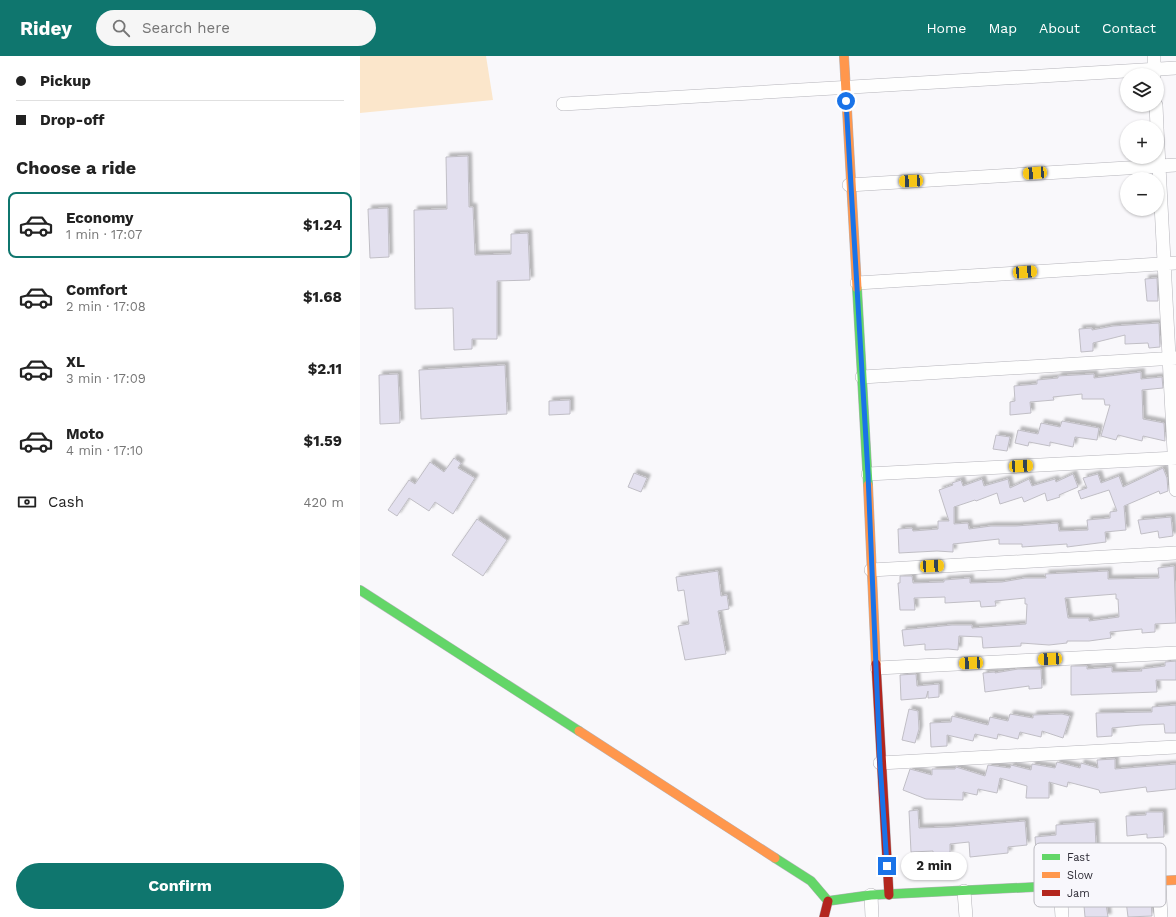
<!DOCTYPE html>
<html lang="en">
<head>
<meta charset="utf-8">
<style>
	body { margin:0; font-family:"Work Sans",sans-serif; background:#f6f6f6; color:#222; height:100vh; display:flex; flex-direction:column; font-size:15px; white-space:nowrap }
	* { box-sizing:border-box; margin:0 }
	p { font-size:13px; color:#767676 }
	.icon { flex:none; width:22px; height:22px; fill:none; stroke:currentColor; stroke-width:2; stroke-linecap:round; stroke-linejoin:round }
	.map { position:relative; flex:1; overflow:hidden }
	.drawer { display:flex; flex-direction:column; background:#fff; width:360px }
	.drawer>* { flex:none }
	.hud { display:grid; align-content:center; height:88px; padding:0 16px; background:#fff }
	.controls { position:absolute; left:760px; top:12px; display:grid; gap:8px }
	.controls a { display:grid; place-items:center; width:44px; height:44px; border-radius:50%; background:#fff; box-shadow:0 1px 3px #0004; font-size:20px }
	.end { position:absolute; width:18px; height:18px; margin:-9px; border:5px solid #1a73e8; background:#fff; box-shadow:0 0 0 2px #fff }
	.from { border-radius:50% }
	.bubble { position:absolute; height:28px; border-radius:14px; background:#fff; box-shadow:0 1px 3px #0004; font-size:13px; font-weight:700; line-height:28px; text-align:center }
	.car { position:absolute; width:12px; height:24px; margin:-12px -6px; border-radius:5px; box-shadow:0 0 3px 1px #0007; background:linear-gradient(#f5c518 24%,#345 0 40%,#f5c518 0 76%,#345 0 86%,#f5c518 0) }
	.hud b { display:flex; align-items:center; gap:14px; height:38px; font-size:15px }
	.hud b+b { border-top:1px solid #e0e0e0 }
	.hud i { width:10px; height:10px; background:#222 }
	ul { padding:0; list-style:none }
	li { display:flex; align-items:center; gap:12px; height:66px; margin:0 8px 6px; padding:0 8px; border:2px solid transparent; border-radius:8px }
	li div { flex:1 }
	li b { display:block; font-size:15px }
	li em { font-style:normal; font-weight:700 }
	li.selected { border-color:#0f766e }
	li>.icon { width:36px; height:36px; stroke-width:1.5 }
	h2 { padding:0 16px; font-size:18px; line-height:48px }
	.pay { display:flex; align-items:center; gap:10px; height:44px; padding:0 16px; font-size:15px }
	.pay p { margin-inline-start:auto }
	.action { display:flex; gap:8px; margin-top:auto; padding:8px 16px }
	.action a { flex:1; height:46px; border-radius:24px; background:#0f766e; color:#fff; font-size:16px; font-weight:700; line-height:46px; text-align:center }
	header { display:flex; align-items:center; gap:24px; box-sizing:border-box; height:56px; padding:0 20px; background:#0f766e; color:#fff }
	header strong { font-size:19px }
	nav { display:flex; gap:22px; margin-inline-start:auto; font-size:14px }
	.search { width:280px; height:36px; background:#f6f6f6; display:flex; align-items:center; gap:10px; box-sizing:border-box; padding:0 14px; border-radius:22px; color:#767676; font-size:15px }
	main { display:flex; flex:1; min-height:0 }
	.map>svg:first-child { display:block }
	.green { fill:#fbe6cb }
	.building { fill:#e3e0ef; stroke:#c0bec5; fill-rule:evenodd; filter:url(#shadow) }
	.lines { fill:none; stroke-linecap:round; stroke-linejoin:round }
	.street-casing { stroke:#b5b4ba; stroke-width:14 }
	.fast-casing { stroke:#b5b4ba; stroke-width:10 }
	.slow-casing { stroke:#b5b4ba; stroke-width:10 }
	.jam-casing { stroke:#b5b4ba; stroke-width:10 }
	.street { stroke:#fefefe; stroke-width:13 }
	.fast { stroke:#63d668; stroke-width:9 }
	.slow { stroke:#ff974d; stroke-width:9 }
	.jam { stroke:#b3261e; stroke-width:9 }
	.route { stroke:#1a73e8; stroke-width:5 }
	.key { fill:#f8f7fc; stroke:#bbbac0; stroke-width:1 }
	.key-label { font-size:11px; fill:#2d2b35 }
</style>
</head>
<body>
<header>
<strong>Ridey</strong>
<div class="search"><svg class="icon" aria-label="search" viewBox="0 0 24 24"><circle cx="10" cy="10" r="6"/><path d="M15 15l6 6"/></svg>Search here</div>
<nav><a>Home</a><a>Map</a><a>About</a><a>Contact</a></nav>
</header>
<main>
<section class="drawer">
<div class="hud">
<b><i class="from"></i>Pickup</b>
<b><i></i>Drop-off</b>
</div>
<h2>Choose a ride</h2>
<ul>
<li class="selected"><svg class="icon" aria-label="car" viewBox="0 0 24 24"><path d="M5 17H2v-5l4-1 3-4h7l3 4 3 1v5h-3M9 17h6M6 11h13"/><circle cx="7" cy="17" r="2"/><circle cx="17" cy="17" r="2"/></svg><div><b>Economy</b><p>1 min · 17:07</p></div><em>$1.24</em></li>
<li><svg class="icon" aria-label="car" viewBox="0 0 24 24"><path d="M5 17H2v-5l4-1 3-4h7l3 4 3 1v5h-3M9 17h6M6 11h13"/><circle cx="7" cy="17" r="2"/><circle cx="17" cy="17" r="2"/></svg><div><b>Comfort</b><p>2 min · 17:08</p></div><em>$1.68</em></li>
<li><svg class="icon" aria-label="car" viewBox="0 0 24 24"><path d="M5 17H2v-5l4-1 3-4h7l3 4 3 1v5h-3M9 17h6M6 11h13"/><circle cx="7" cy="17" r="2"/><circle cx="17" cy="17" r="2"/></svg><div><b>XL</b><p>3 min · 17:09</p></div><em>$2.11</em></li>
<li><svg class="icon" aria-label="car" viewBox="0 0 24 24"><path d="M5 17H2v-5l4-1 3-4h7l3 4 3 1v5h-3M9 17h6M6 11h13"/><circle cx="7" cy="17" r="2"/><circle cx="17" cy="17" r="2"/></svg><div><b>Moto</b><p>4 min · 17:10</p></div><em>$1.59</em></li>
</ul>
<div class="pay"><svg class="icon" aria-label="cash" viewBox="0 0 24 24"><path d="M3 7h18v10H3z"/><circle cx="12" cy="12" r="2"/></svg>Cash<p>420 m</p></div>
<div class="action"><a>Confirm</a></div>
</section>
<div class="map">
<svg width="816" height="861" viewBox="0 0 816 861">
	<defs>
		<filter id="shadow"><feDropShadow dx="3.5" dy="-3.5" stdDeviation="1" flood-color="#0004"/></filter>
	</defs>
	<rect width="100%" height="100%" fill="#f9f8fb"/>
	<path class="green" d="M0,0H126L133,44L0,57Z"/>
	<path class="building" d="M108,100L109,151H113L115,199L151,198V178L168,177L170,224L137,225V283H112V293L94,294L93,252L55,253L54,154L87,153L86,101Z
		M28,152L29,201L10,202L8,153Z
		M797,222L798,245H787L785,223Z
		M799,267L800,291L789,292L788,287L765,288V279L733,287V295L721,296L719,273L732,272V274L753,270Z
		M145,309L147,358L61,363L59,314Z
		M781,316V323L802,321L803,332L782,334L783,363L804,367L805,385L783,380L782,385L758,379L756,384L741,380L750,349H745L744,343H722V338L693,341L694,344L670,346L671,357L650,359V346L655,345L654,330L677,328V324L698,322V320L734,318V322Z
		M38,318L40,367L20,368L19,319Z
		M210,344V358L189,359V345Z
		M702,365L739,372L737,384L715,381L713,391L690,386V390L669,386L668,390L655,387L658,374L678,378L681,367L700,371Z
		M636,379L650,381L647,395L633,393Z
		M94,402L101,407L98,412L115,422L93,458L75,446L69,455L49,442L37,460L28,454L49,424L55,428L70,406L84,416Z
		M803,412L807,422L808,435L800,438L799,435L764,450L766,474L745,476L746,486L707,491V488L662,491V488H639V483L593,488V496L577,495L539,497L538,473L552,472L553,475L578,473V465H589L579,434L593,429L592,427L601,424L603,430L622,423L624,430L648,423L650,432L669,423L672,430L695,423L696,426L713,418L718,431L699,439L700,441L687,445L685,437L664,446L662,441L640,448L637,437L616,445L615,444L594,451V468L608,467L609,473L631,470H656L698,467L699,475L728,474L727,464L750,462V456L757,455L749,434L721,443L718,435L727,432L723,422L738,418L741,427L759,420L763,431Z
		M274,417L287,422L281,436L268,431Z
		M811,461L813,480L799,482L798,475L781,478L778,464Z
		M117,463L147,484L123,520L92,499Z
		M814,510L816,567L795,568V576L782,577V573L750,576L751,582L729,585H707V587L689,589L661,587V590L623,592L622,581L599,580L598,594L588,593L565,594V588L544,590L542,574L592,569H612V572L666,568L667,548H665V542L635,545L636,550L621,551L620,545L585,547V541L554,542L555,554H540L538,527H540V520H552L553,527L584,526V524L610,522V527L642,526L665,522H686L685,518L748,515V523L799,522L798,512ZM756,538V543H758L759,561L729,565V562H708L705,542Z
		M358,515L361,540L367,539L369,553L358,555L366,598L325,604L318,570L329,568L324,534L318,535L316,521Z
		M816,605V624H796L797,636L711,639V610H727V613L752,611V616L782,615L781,613L805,610V606Z
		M658,613H681L682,632L669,633V630L625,636L623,617L635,616V617Z
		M556,618L557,630L579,628V641L568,642V635L566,642L541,644L540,619Z
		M816,649V677H805L804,668L781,669L752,672V680L737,681L736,657L792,656V651Z
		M549,653L558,655L559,673L555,687L542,684Z
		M650,658L673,662V659L702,658L710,660L703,682L682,675L681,681L660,676L658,683L638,678L637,683L615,678L613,685L587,679V690L571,691L570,667L591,666L592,660L628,669L630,661L648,665Z
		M755,703V713L816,708V733L787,736L786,731L740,737L739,734L708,726L707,731L689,726V742H666L667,730L640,722L637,737L618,733L617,739L603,736V744L566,743L543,734L550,713L572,719V713H595L596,711L625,720L628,709L650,712L651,709L671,714L672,708L695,712L697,706L720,712L721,707L738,712L737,704Z
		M558,754L559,772L589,771L665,765L667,789L648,791V797L610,801L609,786L590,788V798L573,799V795L551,796L549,755Z
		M786,756H803L804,781L787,782V778L767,780L766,760L786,759Z
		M735,766L736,792L714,794L676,795L675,781L696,779V769Z
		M791,843L792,860L768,861L766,845Z
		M746,848L748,861H725L724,850Z"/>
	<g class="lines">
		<defs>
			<path id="street" d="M794,0V19
				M203,48L816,12
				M796,49L797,71
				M797,72L816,434
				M489,129L816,109
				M497,227L816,207
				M502,321L816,302
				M508,418L816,402
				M511,514L816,497
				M517,612L816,597
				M520,707L816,691
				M799,825L801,861
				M700,830L702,861
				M604,835L606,861
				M511,839L512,861"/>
			<path id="fast" d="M497,232L508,429
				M0,534L219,675
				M415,802L451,825L468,845L511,839L695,830"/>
			<path id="slow" d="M484,0L497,232
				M508,429L516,608
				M219,675L415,802
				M695,830L816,824"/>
			<path id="jam" d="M516,608L529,839
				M464,861L468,845"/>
		</defs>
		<use href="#street" class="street-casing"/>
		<use href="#fast" class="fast-casing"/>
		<use href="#slow" class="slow-casing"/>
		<use href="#jam" class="jam-casing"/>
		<use href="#street" class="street"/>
		<use href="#fast" class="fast"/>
		<use href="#slow" class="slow"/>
		<use href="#jam" class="jam"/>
	</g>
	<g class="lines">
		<path class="route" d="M486,45L508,418L520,707L527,810"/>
	</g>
	<rect x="674" y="787" width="132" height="64" rx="6" class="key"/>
	<rect x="682" y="798" width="18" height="6" fill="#63d668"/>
	<rect x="682" y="816" width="18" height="6" fill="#ff974d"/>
	<rect x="682" y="834" width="18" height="6" fill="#b3261e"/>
	<g class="key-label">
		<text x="707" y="805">Fast</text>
		<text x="707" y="823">Slow</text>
		<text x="707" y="841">Jam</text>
	</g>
</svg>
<div class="controls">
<a><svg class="icon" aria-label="layers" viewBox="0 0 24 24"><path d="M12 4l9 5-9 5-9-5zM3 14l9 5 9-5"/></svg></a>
<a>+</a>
<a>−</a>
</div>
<i class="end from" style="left:486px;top:45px"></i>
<i class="end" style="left:527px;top:810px"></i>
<div class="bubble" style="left:541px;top:796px;width:66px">2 min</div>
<i class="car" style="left:675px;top:117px;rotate:266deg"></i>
<i class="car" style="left:551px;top:125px;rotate:267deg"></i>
<i class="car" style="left:665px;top:216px;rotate:86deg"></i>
<i class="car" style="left:661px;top:410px;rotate:87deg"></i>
<i class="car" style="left:572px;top:510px;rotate:87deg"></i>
<i class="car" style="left:690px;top:603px;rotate:267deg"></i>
<i class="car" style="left:611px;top:607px;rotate:267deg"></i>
</div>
</main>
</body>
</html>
